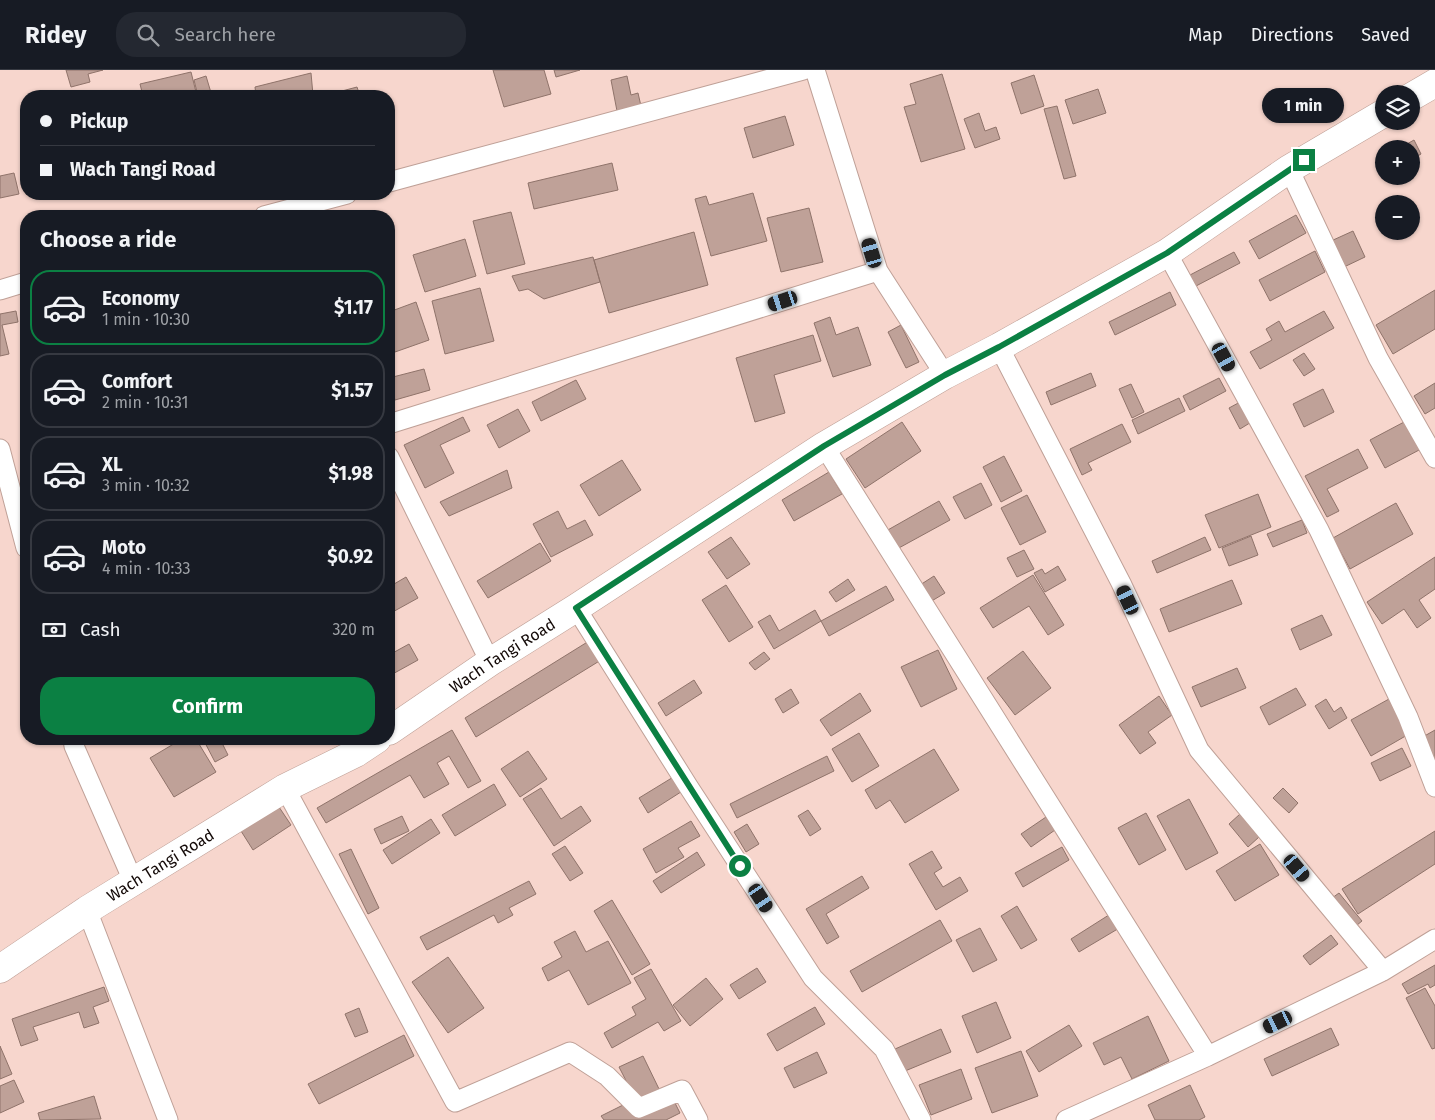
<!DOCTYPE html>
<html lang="en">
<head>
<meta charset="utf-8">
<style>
	body { margin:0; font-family:"Fira Sans",sans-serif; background:#242831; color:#f1f3f6; height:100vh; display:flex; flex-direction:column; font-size:19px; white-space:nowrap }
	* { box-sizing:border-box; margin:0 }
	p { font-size:16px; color:#9ea1a6 }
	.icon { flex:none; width:28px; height:28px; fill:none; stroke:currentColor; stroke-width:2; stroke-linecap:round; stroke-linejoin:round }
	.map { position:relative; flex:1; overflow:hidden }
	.details { position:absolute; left:20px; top:140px; width:375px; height:535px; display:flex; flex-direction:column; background:#171b24; border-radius:20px; box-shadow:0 1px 4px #0004 }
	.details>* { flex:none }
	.top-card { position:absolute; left:20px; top:20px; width:375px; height:110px; border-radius:20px; box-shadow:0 1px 4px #0004; display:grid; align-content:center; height:110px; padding:0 20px; background:#171b24 }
	.tools { position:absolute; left:1375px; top:15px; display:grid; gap:10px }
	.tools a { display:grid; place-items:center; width:45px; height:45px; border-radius:50%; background:#171b24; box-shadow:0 1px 4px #0004; font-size:25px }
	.end { position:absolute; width:22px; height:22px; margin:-11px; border:6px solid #0b8043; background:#fff; box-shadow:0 0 0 2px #fff }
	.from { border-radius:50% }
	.bubble { position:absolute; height:35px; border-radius:18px; background:#171b24; box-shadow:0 1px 4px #0004; font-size:16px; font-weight:700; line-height:35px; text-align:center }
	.car { position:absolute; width:15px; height:30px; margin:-15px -8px; border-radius:6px; box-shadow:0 0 4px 1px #0007; background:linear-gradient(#222 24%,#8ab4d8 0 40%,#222 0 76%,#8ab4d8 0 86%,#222 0) }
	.top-card b { display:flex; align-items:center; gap:18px; height:48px; font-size:19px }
	.top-card b+b { border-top:1px solid #363941 }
	.top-card i { width:12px; height:12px; background:#f1f3f6 }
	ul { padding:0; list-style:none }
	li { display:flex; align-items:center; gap:15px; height:75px; margin:0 10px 8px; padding:0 10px; border:2px solid #363941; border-radius:20px }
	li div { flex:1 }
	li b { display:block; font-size:19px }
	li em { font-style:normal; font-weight:700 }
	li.selected { border-color:#0b8043 }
	li>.icon { width:45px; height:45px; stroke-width:1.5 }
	h2 { padding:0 20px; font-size:22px; line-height:60px }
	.pay { display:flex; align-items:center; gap:12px; height:55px; padding:0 20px; font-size:19px }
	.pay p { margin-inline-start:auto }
	.cta { display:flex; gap:10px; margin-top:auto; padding:10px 20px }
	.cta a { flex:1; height:58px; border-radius:20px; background:#0b8043; color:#fff; font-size:20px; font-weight:700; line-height:58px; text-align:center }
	header { display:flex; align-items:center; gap:30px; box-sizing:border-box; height:70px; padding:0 25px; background:#171b24; border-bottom:1px solid #363941 }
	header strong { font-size:24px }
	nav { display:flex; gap:28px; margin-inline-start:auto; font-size:18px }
	.search { width:350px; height:45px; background:#242831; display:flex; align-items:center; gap:12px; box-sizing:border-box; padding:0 18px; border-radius:20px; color:#9ea1a6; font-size:19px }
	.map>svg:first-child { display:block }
	.building { fill:#bfa198; stroke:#8f736a }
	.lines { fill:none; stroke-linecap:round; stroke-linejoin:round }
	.minor-casing { stroke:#bfa097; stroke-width:21 }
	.secondary-casing { stroke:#bfa097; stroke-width:29 }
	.minor { stroke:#fff; stroke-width:19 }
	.secondary { stroke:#fff; stroke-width:28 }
	.route { stroke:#0b8043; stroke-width:6 }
	.labels { text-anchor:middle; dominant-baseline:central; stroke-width:5; stroke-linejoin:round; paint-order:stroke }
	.street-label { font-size:16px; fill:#130907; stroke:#fff }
</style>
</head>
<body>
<header>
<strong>Ridey</strong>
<div class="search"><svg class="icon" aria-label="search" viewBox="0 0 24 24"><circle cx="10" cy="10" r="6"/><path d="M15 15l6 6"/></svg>Search here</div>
<nav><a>Map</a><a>Directions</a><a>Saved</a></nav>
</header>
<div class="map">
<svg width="1435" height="1050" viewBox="0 0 1435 1050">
	<rect width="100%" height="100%" fill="#f7d6cd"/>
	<path class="building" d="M66,0H103L88,4L90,12L71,17Z
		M493,0H544L551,24L504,37Z
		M554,0H580L556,7Z
		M191,2L197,26H143L140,14Z
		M311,3L313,25L256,26L255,17Z
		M942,4L965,79L921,92L904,37L916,34L910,14Z
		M1034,5L1044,36L1021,44L1011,13Z
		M206,6L212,26H198L194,10Z
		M627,6L631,25L638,23L641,36L617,41L611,10Z
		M357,17L360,26H327V25Z
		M1098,19L1106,43L1073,54L1065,30Z
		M1057,36L1076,106L1064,109L1044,39Z
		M979,43L985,61L996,57L1000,69L975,78L964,49Z
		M785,46L794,75L753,88L744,58Z
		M1414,70L1421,84L1411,90V79H1398Z
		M612,93L618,120L534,139L528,113Z
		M14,103L19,124L0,128V106Z
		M753,123L767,171L711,186L695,129L706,126L709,135Z
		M809,138L823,192L781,202L767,148Z
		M511,142L525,194L487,204L473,151Z
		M1296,145L1306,163L1259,189L1249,171Z
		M1353,161L1365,187L1344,197L1331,171Z
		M694,162L708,215L609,243L594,190Z
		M465,169L476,206L425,222L413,185Z
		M1315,181L1325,202L1270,231L1259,210Z
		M1234,182L1240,193L1196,216L1190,205Z
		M593,187L600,212L544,229L528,219L519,221L512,206Z
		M480,218L494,271L445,284L432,231Z
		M1435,220V259L1393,284L1376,255Z
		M1170,222L1176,235L1115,265L1109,252Z
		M416,232L429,270L395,282L389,264V242Z
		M16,241L18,252L2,255L9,284L0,286V244Z
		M1324,241L1334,258L1260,299L1250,282L1272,270L1266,259L1279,251L1285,262Z
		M830,247L836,265L858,257L871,295L833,307L814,253Z
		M901,255L919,292L906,298L888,262Z
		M813,265L821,291L774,305L785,343L755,352L736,288Z
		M1304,283L1315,299L1304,306L1293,290Z
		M424,299L430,320L395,330L389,308Z
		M1091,303L1096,316L1051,335L1046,322Z
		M1219,308L1226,321L1190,340L1183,326Z
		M576,310L586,329L541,351L532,332Z
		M1435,313V338L1425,344L1414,326Z
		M1131,314L1144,342L1132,348L1119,319Z
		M1323,319L1334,342L1304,357L1293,334Z
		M1179,328L1185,341L1138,364L1132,350Z
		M1242,331L1253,351L1240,359L1229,338Z
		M518,339L530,361L499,378L487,355Z
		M463,347L470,361L440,375L454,403L425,418L404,375Z
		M1406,351L1421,379L1385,398L1370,370Z
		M902,352L921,381L865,418L846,389Z
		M1122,354L1131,372L1088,393L1092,400L1082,405L1070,379Z
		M1358,379L1368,398L1327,419L1339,441L1327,447L1305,406Z
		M1004,386L1022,421L1001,432L983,397Z
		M622,390L641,420L599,446L580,415Z
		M507,400L512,418L449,446L440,432Z
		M829,402L842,424L794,451L782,430Z
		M981,413L992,435L965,449L953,427Z
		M1258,424L1271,457L1219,478L1205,445Z
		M1027,425L1046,462L1020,475L1001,438Z
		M939,431L950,450L897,479L886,461Z
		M1396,433L1413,464L1350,499L1333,468Z
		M558,441L567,459L585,450L593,465L551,487L533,454Z
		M1302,450L1307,463L1273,477L1267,464Z
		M1251,466L1258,485L1229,496L1222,478Z
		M731,467L750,494L727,509L708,482Z
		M1205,467L1211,480L1157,503L1152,491Z
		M540,473L551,491L488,528L477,511Z
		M1024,480L1034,499L1017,507L1007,488Z
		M1435,487V519L1419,530L1431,548L1417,558L1404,539L1382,554L1367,532Z
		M1058,496L1066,510L1045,522L1034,503L1042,499L1045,504Z
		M1033,505L1064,555L1048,565L1029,536L993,558L980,538Z
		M934,506L945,523L930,532L920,515Z
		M406,507L418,528L389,544V517Z
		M848,509L855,520L836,532L829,522Z
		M1232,510L1242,534L1169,562L1160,539Z
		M726,515L753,557L729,572L702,530Z
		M886,516L894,530L829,566L821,551Z
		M815,540L821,551L774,579L758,552L770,545L779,561Z
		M1322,545L1332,565L1300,580L1291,559Z
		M26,552V567L23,553Z
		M589,571L601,590L476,667L465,648Z
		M409,574L418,590L389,606V585Z
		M938,580L957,619L921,637L901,597Z
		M1023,581L1051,618L1015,645L987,608Z
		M764,582L770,589L755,600L749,593Z
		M1237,598L1246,618L1201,637L1192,617Z
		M694,610L702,623L666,646L658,633Z
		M1296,618L1306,635L1269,655L1260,637Z
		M791,619L799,633L783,643L775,629Z
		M860,623L871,641L831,666L820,650Z
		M1159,626L1172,645L1148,662L1156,673L1140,684L1119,655Z
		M1326,629L1334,642L1341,637L1347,648L1329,659L1315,636Z
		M1389,629L1409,664L1371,686L1351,650Z
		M452,660L481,711L468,718L449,686L437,693L449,714L424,728L410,705L326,753L317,738Z
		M1435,660V706L1421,668Z
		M859,663L879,696L852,712L832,679Z
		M182,669H196L216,702L174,727L150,688Z
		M203,669H220L228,685L215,692Z
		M1402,678L1411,696L1380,711L1371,693Z
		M934,679L959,720L905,753L890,730L876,739L865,720Z
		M528,681L547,709L520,727L501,699Z
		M827,686L834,701L737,748L730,734Z
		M675,706L684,720L648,743L639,728Z
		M494,714L506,735L455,766L442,745Z
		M541,718L561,749L581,736L591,751L554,776L523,729Z
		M1283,718L1298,733L1289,743L1273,728Z
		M1189,729L1218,783L1186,800L1157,746Z
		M279,737L291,755L253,780L241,761Z
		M808,740L821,759L810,766L798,746Z
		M1146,743L1166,780L1139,795L1118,758Z
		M1240,744L1259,767L1248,777L1229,754Z
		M402,746L409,761L381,774L374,759Z
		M1046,747L1055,760L1031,777L1021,764Z
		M431,749L440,763L392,794L383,780Z
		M691,751L700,766L678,778L684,787L656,803L643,779Z
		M747,754L759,774L746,782L734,762Z
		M1435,761V794L1358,844L1342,819Z
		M1260,774L1279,805L1235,831L1216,801Z
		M565,776L583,803L570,811L552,784Z
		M1062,777L1069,790L1023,817L1015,803Z
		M351,779L379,838L368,844L339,784Z
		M932,781L942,798L934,803L943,817L960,807L968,821L936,840L909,794Z
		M697,782L705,795L661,823L653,811Z
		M862,806L869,818L826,844L839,867L827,874L806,839Z
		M529,811L536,824L509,838L513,845L498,853L494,845L427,880L420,867Z
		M1339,823L1362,851L1351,860L1328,831Z
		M612,830L650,894L632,905L594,841Z
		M1017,836L1037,870L1021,879L1001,846Z
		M1112,843L1121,857L1079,882L1071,869Z
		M940,850L952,871L862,922L850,901Z
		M980,858L997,890L973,902L956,870Z
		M575,861L586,882L608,871L631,913L588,935L569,900L548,911L542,898L562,887L554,872Z
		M1331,865L1338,874L1310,895L1303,886Z
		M448,887L484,938L448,963L412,912Z
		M1435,895V915L1430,918L1428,914L1408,924L1402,914Z
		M757,898L766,912L739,929L730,915Z
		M651,899L681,951L664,961L658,952L612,978L604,963L636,945L632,937L646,929L634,908Z
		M706,908L723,929L690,956L673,935Z
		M104,917L109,931L93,937L99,953L84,958L79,942L33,957L38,970L21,976L12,949Z
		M1425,918L1435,936V978L1432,979L1406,928Z
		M996,932L1011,968L977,983L962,946Z
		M815,937L825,954L777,981L767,964Z
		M359,938L368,962L355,967L345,944Z
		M1148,946L1169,991L1132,1009L1121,987L1104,995L1093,973Z
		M1069,955L1082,976L1039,1002L1026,981Z
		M1331,958L1339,975L1272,1006L1264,989Z
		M941,959L951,982L905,1001L895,979Z
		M404,965L414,986L319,1034L308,1014Z
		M0,976L12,1004L0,1009Z
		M1021,981L1038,1026L992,1043L975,998Z
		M817,982L827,1003L794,1018L784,998Z
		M643,986L660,1021L637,1032L619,997Z
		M961,999L972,1029L931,1045L919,1015Z
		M14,1010L24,1032L0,1043V1016Z
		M1190,1015L1205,1047L1199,1050H1155L1148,1035Z
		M94,1026L101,1049L40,1050L38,1043Z
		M673,1029L680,1043L666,1050H604L601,1046L629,1032L636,1047Z"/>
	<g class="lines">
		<defs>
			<path id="minor" d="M815,0L878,201L945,305
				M1289,99L1378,288L1435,388
				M389,112L803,0
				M264,146L347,124
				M1167,183L1319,460L1408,647L1435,717
				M0,220L26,212
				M999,277L1121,513L1199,680L1383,901
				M389,354L878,201
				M824,376L1208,986
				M0,379L26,478
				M389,387L490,592
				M576,538L688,716L813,908L884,979L921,1050
				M73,669L74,676L134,813
				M285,718L455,1032L570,982L607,1006L639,1038L682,1020L698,1050
				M87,840L168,1050
				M1066,1050L1208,986L1383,901L1435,869"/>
			<g id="secondary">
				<path d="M1411,27L1435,13"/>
				<path id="s1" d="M389,661L490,592L576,538L824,376L945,305L999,277L1167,183L1289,99L1384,43"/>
				<path id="s2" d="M0,899L87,840L285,718L356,683L377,669"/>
			</g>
		</defs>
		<use href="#minor" class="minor-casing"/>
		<use href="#secondary" class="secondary-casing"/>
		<use href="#minor" class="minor"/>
		<use href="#secondary" class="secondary"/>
	</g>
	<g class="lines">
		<path class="route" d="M740,796L576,538L824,376L945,305L999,277L1167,183L1304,90"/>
	</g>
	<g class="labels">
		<g class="street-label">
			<text stroke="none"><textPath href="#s1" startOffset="136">Wach Tangi Road</textPath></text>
			<text stroke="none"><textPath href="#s2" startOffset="191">Wach Tangi Road</textPath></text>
		</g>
	</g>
</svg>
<div class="tools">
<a><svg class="icon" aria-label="layers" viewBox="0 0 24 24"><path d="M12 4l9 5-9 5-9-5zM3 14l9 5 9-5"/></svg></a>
<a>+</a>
<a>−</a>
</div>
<i class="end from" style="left:740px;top:796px"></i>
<i class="end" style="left:1304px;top:90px"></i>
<div class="bubble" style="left:1262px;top:18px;width:82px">1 min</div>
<i class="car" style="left:872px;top:183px;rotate:343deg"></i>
<i class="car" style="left:783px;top:231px;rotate:252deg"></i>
<i class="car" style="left:1224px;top:287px;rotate:151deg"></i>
<i class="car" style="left:1128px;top:530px;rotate:335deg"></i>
<i class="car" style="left:1297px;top:798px;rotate:140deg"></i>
<i class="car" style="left:761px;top:828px;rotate:147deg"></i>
<i class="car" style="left:1278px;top:952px;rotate:244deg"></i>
<div class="top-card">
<b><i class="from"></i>Pickup</b>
<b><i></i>Wach Tangi Road</b>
</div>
<section class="details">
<h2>Choose a ride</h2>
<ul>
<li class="selected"><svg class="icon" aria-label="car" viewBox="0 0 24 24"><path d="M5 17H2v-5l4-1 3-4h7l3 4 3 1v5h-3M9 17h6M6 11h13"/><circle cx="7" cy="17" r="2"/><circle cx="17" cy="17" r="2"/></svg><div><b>Economy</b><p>1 min · 10:30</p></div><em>$1.17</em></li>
<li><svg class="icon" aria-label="car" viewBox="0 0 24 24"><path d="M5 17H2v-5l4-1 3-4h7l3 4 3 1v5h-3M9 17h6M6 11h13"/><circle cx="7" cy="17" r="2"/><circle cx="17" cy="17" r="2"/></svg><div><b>Comfort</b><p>2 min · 10:31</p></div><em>$1.57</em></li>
<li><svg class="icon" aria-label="car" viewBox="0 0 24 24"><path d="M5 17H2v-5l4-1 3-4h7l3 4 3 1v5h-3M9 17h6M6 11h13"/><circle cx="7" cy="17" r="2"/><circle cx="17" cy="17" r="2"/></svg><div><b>XL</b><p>3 min · 10:32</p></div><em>$1.98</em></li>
<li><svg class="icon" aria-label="car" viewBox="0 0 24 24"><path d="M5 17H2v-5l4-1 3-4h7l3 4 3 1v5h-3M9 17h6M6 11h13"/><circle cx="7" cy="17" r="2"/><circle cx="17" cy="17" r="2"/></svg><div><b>Moto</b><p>4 min · 10:33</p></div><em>$0.92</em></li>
</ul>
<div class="pay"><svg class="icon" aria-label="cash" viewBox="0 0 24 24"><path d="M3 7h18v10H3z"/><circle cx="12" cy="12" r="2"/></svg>Cash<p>320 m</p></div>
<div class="cta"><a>Confirm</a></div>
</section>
</div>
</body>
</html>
